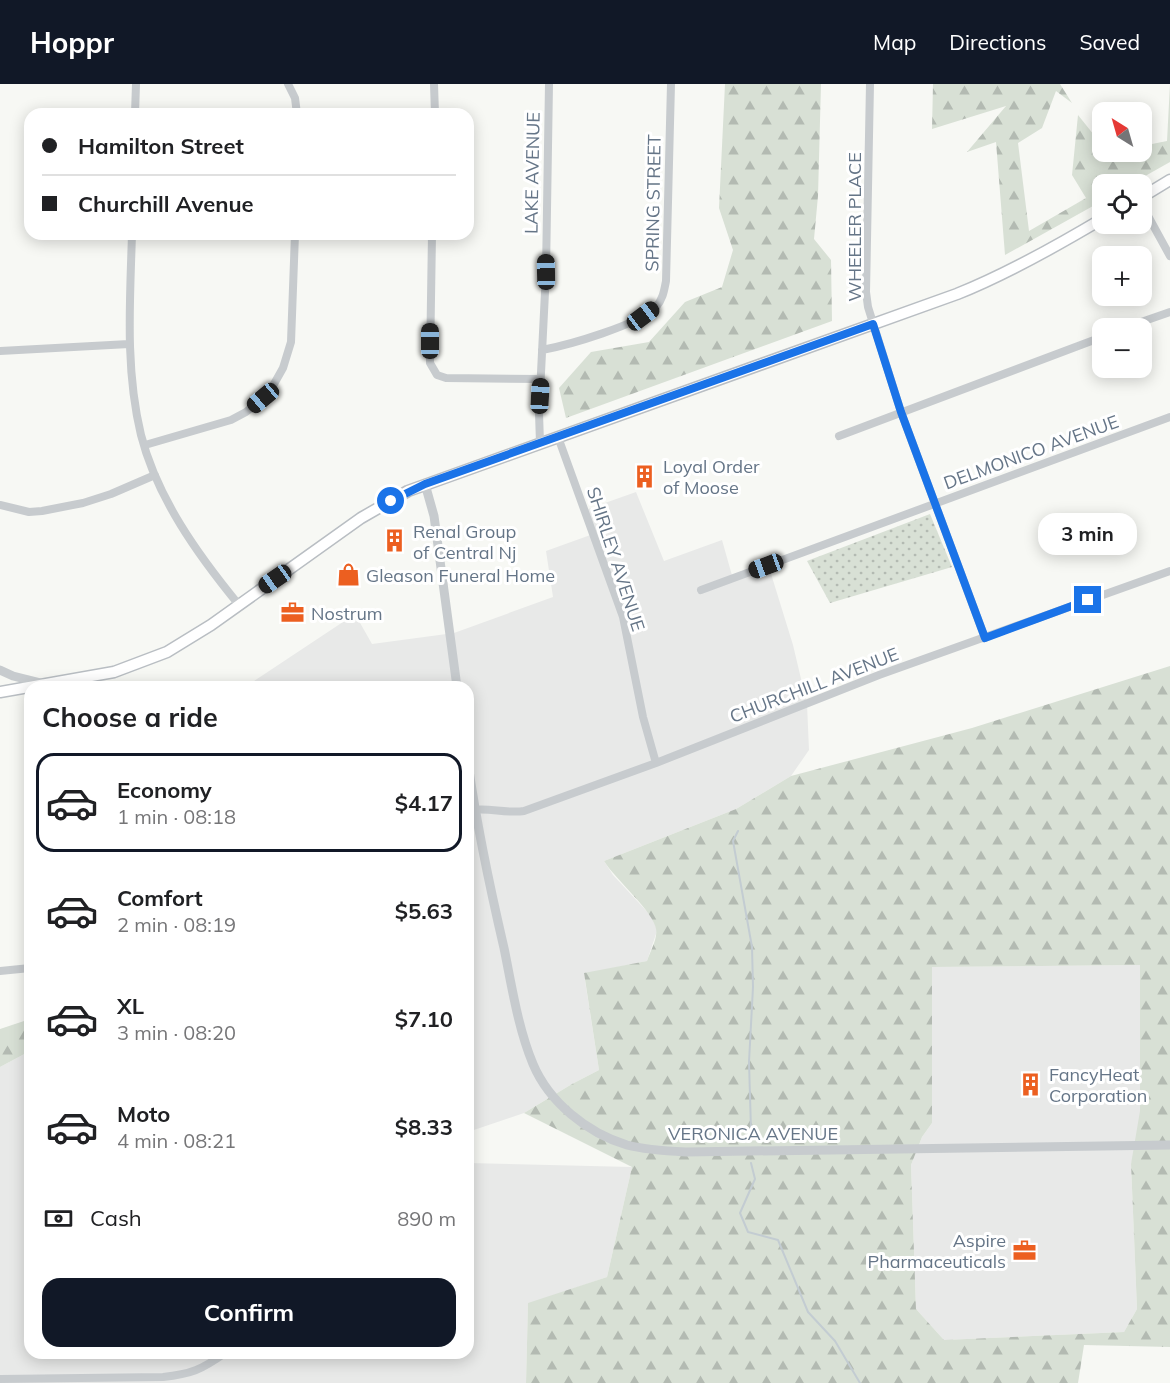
<!DOCTYPE html>
<html lang="en">
<head>
<meta charset="utf-8">
<style>
	body { margin:0; font-family:Mulish,sans-serif; background:#f6f6f6; color:#202124; height:100vh; display:flex; flex-direction:column; font-size:22px; white-space:nowrap }
	* { box-sizing:border-box; margin:0 }
	p { font-size:20px; color:#757577 }
	.icon { flex:none; width:33px; height:33px; fill:none; stroke:currentColor; stroke-width:2; stroke-linecap:round; stroke-linejoin:round }
	.map { position:relative; flex:1; overflow:hidden }
	.sheet { position:absolute; left:24px; top:597px; width:450px; height:678px; display:flex; flex-direction:column; background:#fff; border-radius:18px; box-shadow:0 3px 15px #0003 }
	.sheet>* { flex:none }
	.guide { position:absolute; left:24px; top:24px; width:450px; height:132px; border-radius:18px; box-shadow:0 3px 15px #0003; display:grid; align-content:center; height:132px; padding:0 18px; background:#fff }
	.needle { width:39px; rotate:323deg }
	.tools { position:absolute; left:1092px; top:18px; display:grid; gap:12px }
	.tools a { display:grid; place-items:center; width:60px; height:60px; border-radius:12px; background:#fff; box-shadow:0 3px 15px #0003; font-size:30px }
	.end { position:absolute; width:27px; height:27px; margin:-14px; border:8px solid #1a73e8; background:#fff; box-shadow:0 0 0 3px #fff }
	.from { border-radius:50% }
	.bubble { position:absolute; height:42px; border-radius:18px; background:#fff; box-shadow:0 3px 15px #0003; font-size:20px; font-weight:700; line-height:42px; text-align:center }
	.car { position:absolute; width:18px; height:36px; margin:-18px -9px; border-radius:8px; box-shadow:0 0 4px 2px #0007; background:linear-gradient(#222 24%,#8ab4d8 0 40%,#222 0 76%,#8ab4d8 0 86%,#222 0) }
	.guide b { display:flex; align-items:center; gap:21px; height:57px; font-size:22px }
	.guide b+b { border-top:2px solid #e0e0e0 }
	.guide i { width:15px; height:15px; background:#202124 }
	ul { padding:0; list-style:none }
	li { display:flex; align-items:center; gap:18px; height:99px; margin:0 12px 9px; padding:0 6px; border:3px solid transparent; border-radius:18px }
	li div { flex:1 }
	li b { display:block; font-size:22px }
	li em { font-style:normal; font-weight:700 }
	li.on { border-color:#111827 }
	li>.icon { width:54px; height:54px; stroke-width:1.5 }
	h2 { padding:0 18px; font-size:27px; line-height:72px }
	.pay { display:flex; align-items:center; gap:15px; height:66px; padding:0 18px; font-size:22px }
	.pay p { margin-inline-start:auto }
	.button { display:flex; gap:12px; margin-top:auto; padding:12px 18px }
	.button a { flex:1; height:69px; border-radius:18px; background:#111827; color:#fff; font-size:24px; font-weight:700; line-height:69px; text-align:center }
	header { display:flex; align-items:center; gap:36px; box-sizing:border-box; height:84px; padding:0 30px; background:#111827; color:#fff }
	header strong { font-size:28px }
	nav { display:flex; gap:33px; margin-inline-start:auto; font-size:21px }
	.map>svg:first-child { display:block }
	.built { fill:#e8e9e8 }
	.green { fill:url(#green-dots) }
	.forest { fill:url(#forest-firs); fill-rule:evenodd }
	.lines { fill:none; stroke-linecap:round; stroke-linejoin:round }
	.stream { stroke:#c3ccd2; stroke-width:2 }
	.secondary-casing { stroke:#b9bec3; stroke-width:13 }
	.minor { stroke:#c7cbce; stroke-width:8 }
	.tertiary { stroke:#c7cbce; stroke-width:9 }
	.secondary { stroke:#fff; stroke-width:10 }
	.route { stroke:#1a73e8; stroke-width:8 }
	.labels { text-anchor:middle; dominant-baseline:central; stroke-width:6; stroke-linejoin:round; paint-order:stroke }
	.street-label { font-size:18px; fill:#657587; stroke:#fff }
	.poi-label { font-size:18px; fill:#657587; stroke:#fff; text-anchor:start }
</style>
</head>
<body>
<header>
<strong>Hoppr</strong>
<nav><a>Map</a><a>Directions</a><a>Saved</a></nav>
</header>
<div class="map">
<svg width="1170" height="1299" viewBox="0 0 1170 1299">
	<defs>
		<pattern id="green-dots" width="8" height="8" patternUnits="userSpaceOnUse" patternTransform="scale(1.5)"><rect width="8" height="8" fill="#d8e0d5"/><path d="M2 2h.1M6 6h.1" fill="none" stroke="#b3bab2" stroke-width="1.8" stroke-linecap="round"/></pattern>
		<pattern id="forest-firs" width="22" height="20" patternUnits="userSpaceOnUse" patternTransform="scale(1.5)"><rect width="22" height="20" fill="#d8e0d5"/><path d="M5 1l3.5 6h-7zM16 11l3.5 6h-7z" fill="#b3bab2"/></pattern>
	</defs>
	<rect width="100%" height="100%" fill="#f7f8f4"/>
	<path class="built" d="M636,408L664,477L722,456L733,495L768,480L793,561L807,620L809,666L791,692L736,725L604,777L613,791L653,834L657,847L647,877L584,890L599,986L572,1000L524,1029L468,1048V1079L632,1083L607,1193L528,1220L526,1299H0V983L30,967V1269H468V603H251V599L355,530L372,560L454,549L553,513L546,467L596,449L588,425Z
		M1140,881V1055L1131,1080L1137,1225L1124,1248L944,1256L916,1225L911,1081L922,1053L932,1039V883Z"/>
	<path class="green" d="M930,430L952,483L830,519L807,477Z"/>
	<path class="forest" d="M725,0H821L818,112L814,155L831,176L832,237L566,334L559,304L591,268L649,258L685,218L722,203L733,166L719,124Z
		M933,0H1060L1072,19L1056,7L1042,44L1018,59L1029,147L1086,114L1072,91L1078,31L1102,61V68H1142V62L1167,57L1170,0V78L1131,100H1102V117L1005,171L996,58L967,68L1006,22L932,45Z
		M1170,582V1263L1084,1261L1078,1299H526L528,1219L607,1193L632,1083L524,1029L572,1000L599,986L584,889L647,877C650,868 658,854 656,845C654,828 615,795 604,777L736,725L791,692L972,644ZM1140,881V1027L1131,1080L1137,1225L1124,1248L944,1256L916,1225L911,1081L922,1053L932,1039V883Z
		M30,935V967L0,983V945Z"/>
	<g class="lines">
		<path class="stream" d="M738,747L733,757L752,863L753,903L749,978L751,1046L749,1054
			M751,1079L755,1095L740,1129L748,1148L778,1156L808,1228L835,1257L860,1299"/>
		<defs>
			<path id="secondary" d="M1142,113L1170,96
				M0,608L114,588L167,568L211,541L361,434L408,407L957,210C1007,190 1055,163 1102,135"/>
		</defs>
		<use href="#secondary" class="secondary-casing"/>
		<path class="minor" d="M288,0L295,14L297,30
			M434,0L435,30
			M870,0L866,208L868,223L901,328L985,554
			M135,30L136,0
			M1142,121L1170,172
			M132,150C130,217 125,285 141,351C157,414 198,471 239,521
			M432,150L430,279L437,291L446,294L541,295
			M1124,244L1170,228
			M542,266C569,261 638,241 656,223C663,215 664,207 666,197L671,0
			M0,267L129,260
			M839,352L1102,253
			M558,353L623,533L643,633L656,679
			M540,359L539,329L546,188L549,0
			M145,361L231,336L246,328L263,314L274,300L283,284L291,258L295,150
			M0,421L29,428L42,427L83,419L111,410L155,391
			M701,506L1170,333
			M468,727C484,722 505,730 524,727L656,679L879,591L1170,487
			M0,887L30,884
			M0,1295L163,1293C191,1290 201,1286 225,1269"/>
		<path class="tertiary" d="M425,400L434,432L457,603
			M0,586L13,592L45,600
			M468,680C477,742 490,804 504,864C512,903 518,944 533,980C549,1018 587,1049 627,1061C646,1066 666,1067 686,1068L1170,1061"/>
		<use href="#secondary" class="secondary"/>
	</g>
	<g class="lines">
		<path class="route" d="M391,417L425,400L873,240L901,328L985,554L1088,516"/>
	</g>
	<defs>
		<symbol id="building-bare" viewBox="-9 -9 18 18"><path d="M-4-6H4V6H1V3H-1V6H-4ZM-2.5-4.3h1.7v1.8h-1.7ZM.8-4.3h1.7v1.8H.8ZM-2.5-1h1.7V.8h-1.7ZM.8-1h1.7V.8H.8Z" fill="#ec5f20" stroke="#fff" stroke-width="2.5" paint-order="stroke"/></symbol>
		<symbol id="shop-bare" viewBox="-9 -9 18 18"><path d="M-5-2.5h2.3a2.7 3.5 0 0 1 5.4 0H5L5.5 6h-11ZM-1.5-2.5h3a1.5 2.3 0 0 0-3 0Z" fill="#ec5f20" stroke="#fff" stroke-width="2.5" paint-order="stroke"/></symbol>
		<symbol id="office-bare" viewBox="-9 -9 18 18"><path d="M-6-3h4V-5.5h4V-3h4V5H-6ZM-1-4.5V-3h2v-1.5ZM-6 0V1H6V0Z" fill="#ec5f20" stroke="#fff" stroke-width="2.5" paint-order="stroke"/></symbol>
	</defs>
	<g fill-rule="evenodd">
		<use href="#building-bare" x="628" y="376" width="33" height="33"/>
		<use href="#building-bare" x="378" y="440" width="33" height="33"/>
		<use href="#shop-bare" x="332" y="474" width="33" height="33"/>
		<use href="#office-bare" x="276" y="512" width="33" height="33"/>
		<use href="#building-bare" x="1014" y="984" width="33" height="33"/>
		<use href="#office-bare" x="1008" y="1150" width="33" height="33"/>
	</g>
	<g class="labels">
		<g class="street-label">
			<text transform="translate(532 89) rotate(-89)">LAKE AVENUE</text>
			<text transform="translate(653 119) rotate(-89)">SPRING STREET</text>
			<text transform="translate(854 143) rotate(-90)">WHEELER PLACE</text>
			<text transform="translate(1031 368) rotate(-20)">DELMONICO AVENUE</text>
			<text transform="translate(616 475) rotate(72)">SHIRLEY AVENUE</text>
			<text transform="translate(814 601) rotate(-21)">CHURCHILL AVENUE</text>
			<text x="753" y="1049">VERONICA AVENUE</text>
		</g>
		<g class="poi-label">
			<text x="663" y="382">Loyal Order<tspan x="663" dy="21">of Moose</tspan></text>
			<text x="413" y="447">Renal Group<tspan x="413" dy="21">of Central Nj</tspan></text>
			<text x="366" y="491">Gleason Funeral Home</text>
			<text x="311" y="529">Nostrum</text>
			<text x="1049" y="990">FancyHeat<tspan x="1049" dy="21">Corporation</tspan></text>
			<text x="1006" y="1156" text-anchor="end">Aspire<tspan x="1006" dy="21">Pharmaceuticals</tspan></text>
		</g>
	</g>
</svg>
<div class="tools">
<a><svg class="needle" viewBox="-14 -14 28 28"><path d="M0-13l5 13h-10z" fill="#e53935"/><path d="M0 13l5-13h-10z" fill="#757577"/></svg></a>
<a><svg class="icon" aria-label="locate" viewBox="0 0 24 24"><circle cx="12" cy="12" r="6"/><path d="M12 2v4M12 18v4M2 12h4M18 12h4"/></svg></a>
<a>+</a>
<a>−</a>
</div>
<i class="end from" style="left:391px;top:417px"></i>
<i class="end" style="left:1088px;top:516px"></i>
<div class="bubble" style="left:1038px;top:429px;width:99px">3 min</div>
<i class="car" style="left:546px;top:188px;rotate:359deg"></i>
<i class="car" style="left:643px;top:232px;rotate:53deg"></i>
<i class="car" style="left:430px;top:257px;rotate:0deg"></i>
<i class="car" style="left:540px;top:312px;rotate:3deg"></i>
<i class="car" style="left:263px;top:314px;rotate:230deg"></i>
<i class="car" style="left:766px;top:482px;rotate:250deg"></i>
<i class="car" style="left:275px;top:495px;rotate:235deg"></i>
<div class="guide">
<b><i class="from"></i>Hamilton Street</b>
<b><i></i>Churchill Avenue</b>
</div>
<section class="sheet">
<h2>Choose a ride</h2>
<ul>
<li class="on"><svg class="icon" aria-label="car" viewBox="0 0 24 24"><path d="M5 17H2v-5l4-1 3-4h7l3 4 3 1v5h-3M9 17h6M6 11h13"/><circle cx="7" cy="17" r="2"/><circle cx="17" cy="17" r="2"/></svg><div><b>Economy</b><p>1 min · 08:18</p></div><em>$4.17</em></li>
<li><svg class="icon" aria-label="car" viewBox="0 0 24 24"><path d="M5 17H2v-5l4-1 3-4h7l3 4 3 1v5h-3M9 17h6M6 11h13"/><circle cx="7" cy="17" r="2"/><circle cx="17" cy="17" r="2"/></svg><div><b>Comfort</b><p>2 min · 08:19</p></div><em>$5.63</em></li>
<li><svg class="icon" aria-label="car" viewBox="0 0 24 24"><path d="M5 17H2v-5l4-1 3-4h7l3 4 3 1v5h-3M9 17h6M6 11h13"/><circle cx="7" cy="17" r="2"/><circle cx="17" cy="17" r="2"/></svg><div><b>XL</b><p>3 min · 08:20</p></div><em>$7.10</em></li>
<li><svg class="icon" aria-label="car" viewBox="0 0 24 24"><path d="M5 17H2v-5l4-1 3-4h7l3 4 3 1v5h-3M9 17h6M6 11h13"/><circle cx="7" cy="17" r="2"/><circle cx="17" cy="17" r="2"/></svg><div><b>Moto</b><p>4 min · 08:21</p></div><em>$8.33</em></li>
</ul>
<div class="pay"><svg class="icon" aria-label="cash" viewBox="0 0 24 24"><path d="M3 7h18v10H3z"/><circle cx="12" cy="12" r="2"/></svg>Cash<p>890 m</p></div>
<div class="button"><a>Confirm</a></div>
</section>
</div>
</body>
</html>
